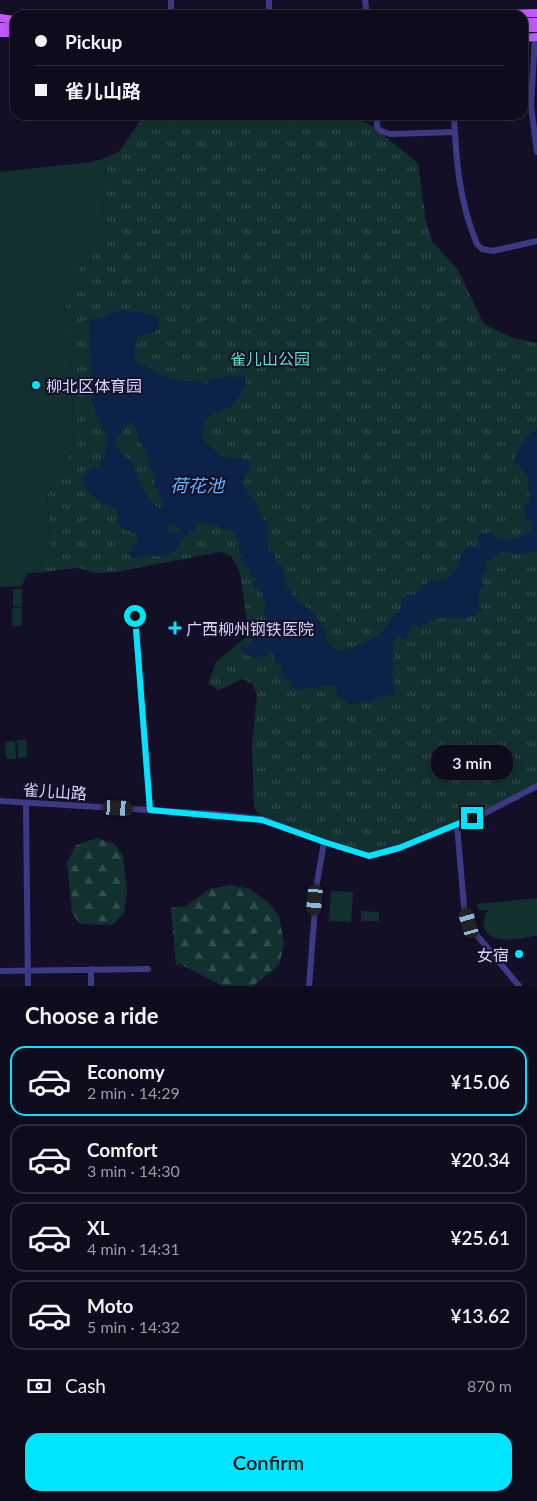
<!DOCTYPE html>
<html lang="en">
<head>
<meta charset="utf-8">
<style>
	body { margin:0; font-family:Lato,"Noto Sans SC",sans-serif; background:#1c1929; color:#f1f3f6; height:100vh; display:flex; flex-direction:column; font-size:19px; white-space:nowrap }
	* { box-sizing:border-box; margin:0 }
	p { font-size:16px; color:#9b9ba3 }
	.icon { flex:none; width:28px; height:28px; fill:none; stroke:currentColor; stroke-width:2; stroke-linecap:round; stroke-linejoin:round }
	.map { position:relative; height:986px; overflow:hidden }
	.panel { display:flex; flex-direction:column; background:#0e0b1c; flex:1 }
	.panel>* { flex:none }
	.top-card { position:absolute; left:10px; top:10px; width:518px; height:110px; border-radius:15px; box-shadow:0 2px 12px #0003,0 0 0 1px #2e2b3b; display:grid; align-content:center; height:110px; padding:0 25px; background:#0e0b1c }
	.end { position:absolute; width:22px; height:22px; margin:-11px; border:6px solid #00e5ff; background:#111; box-shadow:0 0 0 2px #111 }
	.from { border-radius:50% }
	.bubble { position:absolute; height:35px; border-radius:15px; background:#0e0b1c; box-shadow:0 2px 12px #0003,0 0 0 1px #2e2b3b; font-size:16px; font-weight:600; line-height:35px; text-align:center }
	.car { position:absolute; width:15px; height:30px; margin:-15px -8px; border-radius:6px; box-shadow:0 0 4px 1px #0007; background:linear-gradient(#222 24%,#8ab4d8 0 40%,#222 0 76%,#8ab4d8 0 86%,#222 0) }
	.top-card b { display:flex; align-items:center; gap:18px; height:48px; font-size:19px }
	.top-card b+b { border-top:1px solid #2e2b3b }
	.top-card i { width:12px; height:12px; background:#f1f3f6 }
	ul { padding:0; list-style:none }
	li { display:flex; align-items:center; gap:15px; height:70px; margin:0 10px 8px; padding:0 15px; border:2px solid #2e2b3b; border-radius:15px }
	li div { flex:1 }
	li b { display:block; font-size:19px }
	li em { font-style:normal; font-weight:600 }
	li.current { border-color:#00e5ff }
	li>.icon { width:45px; height:45px; stroke-width:1.5 }
	h2 { padding:0 25px; font-size:22px; line-height:60px }
	.pay { display:flex; align-items:center; gap:12px; height:55px; padding:0 25px; font-size:19px }
	.pay p { margin-inline-start:auto }
	.primary-button { display:flex; gap:10px; margin-top:auto; padding:10px 25px }
	.primary-button a { flex:1; height:58px; border-radius:15px; background:#00e5ff; color:#111; font-size:20px; font-weight:600; line-height:58px; text-align:center }
	.map>svg:first-child { display:block }
	.grass { fill:url(#grass-tufts) }
	.forest { fill:url(#forest-firs) }
	.garden { fill:#12302f }
	.water { fill:#0c2248; fill-rule:evenodd }
	.lines { fill:none; stroke-linecap:round; stroke-linejoin:round }
	.minor { stroke:#3d3a85; stroke-width:6 }
	.major { stroke:#c25bff; stroke-width:8 }
	.route { stroke:#00e5ff; stroke-width:6 }
	.poi-dot { fill:#00e5ff; stroke:#130f26; stroke-width:2 }
	.labels { text-anchor:middle; dominant-baseline:central; stroke-width:4; stroke-linejoin:round; paint-order:stroke }
	.park-label { font-size:16px; fill:#5fe0c0; stroke:#130f26 }
	.poi-label { font-size:16px; fill:#d9d4ff; stroke:#130f26; text-anchor:start }
	.street-label { font-size:16px; fill:#d9d4ff; stroke:#130f26 }
	.water-label { font-size:18px; font-style:italic; fill:#62b6ff; stroke:#130f26 }
</style>
</head>
<body>
<div class="map">
<svg width="537" height="986" viewBox="0 0 537 986">
	<defs>
		<pattern id="grass-tufts" width="24" height="20" patternUnits="userSpaceOnUse" patternTransform="scale(1.25)"><rect width="24" height="20" fill="#12302f"/><path d="M3 7l-1-3M5 7V3M7 7l1-3M15 17l-1-3M17 17v-4M19 17l1-3" fill="none" stroke="#344d4e"/></pattern>
		<pattern id="forest-firs" width="22" height="20" patternUnits="userSpaceOnUse" patternTransform="scale(1.25)"><rect width="22" height="20" fill="#12302f"/><path d="M5 1l3.5 6h-7zM16 11l3.5 6h-7z" fill="#344d4e"/></pattern>
	</defs>
	<rect width="100%" height="100%" fill="#130f26"/>
	<path class="grass" d="M144,115H351L372,126L418,163L426,221L432,241L458,270L484,324L513,338L537,343V785L533,787L458,822L428,832L398,846L369,854L263,819L254,808L252,745L257,696L253,684L243,679L219,690L208,684L216,662L249,635L240,573L231,556L220,552L116,572L96,573L78,568L34,573L51,552L47,495L74,446L69,325L64,294L103,229L102,191L105,177L102,159L119,152Z"/>
	<path class="forest" d="M97,838L115,844L123,856L127,891L124,913L112,925L80,924L72,913L67,863L76,845Z
		M231,885L250,889L268,902L279,916L284,944L279,965L253,986H222L180,964L176,965L171,908L187,906L209,889Z"/>
	<path class="garden" d="M102,159L105,177L102,191L103,229L64,294L69,325L74,446L47,495L51,552L34,573H27L22,586L0,587V172L91,162Z
		M13,589H22V607H13Z
		M12,608H22V626H12Z
		M17,740H26L27,757L18,758Z
		M15,741L16,759H6L5,742Z
		M331,891L353,892L351,922L329,921Z
		M537,898V936C522,937 493,947 485,929C482,922 484,915 488,910H478L477,904Z
		M361,911L379,912V921H361Z"/>
	<path class="water" d="M124,309L130,313L137,311L158,317L159,326L155,332L137,337C135,347 132,357 139,365H146C158,380 184,381 201,381L204,385L209,384V379L230,376L238,378L242,375L246,378V385L232,406L213,413L204,422L202,439L222,457L247,459L250,471L245,474L243,484L250,496L255,500L263,521L267,520L268,552H273L278,564H282L287,588H292L291,595L297,596L298,604C313,605 319,623 327,633L325,640L336,649L343,651L369,641L380,634L402,606L401,599L406,598V594L414,595L430,580L436,582L450,578L452,572L457,569C458,559 463,551 471,544L472,547L480,546L477,535L491,532L493,537C506,543 520,538 532,530V522L526,520L524,507L529,502L528,476L514,460C519,448 525,435 537,429V551L524,554L502,552L485,563L486,569L481,578L484,585L479,592L478,605L482,610C477,613 472,617 468,617C450,619 432,614 420,629L416,625L410,627V630L407,633L409,637L403,640L399,636L394,638L392,651L395,656L392,660L394,669L392,673C394,681 393,688 396,695H387L372,699L376,701L359,702L352,705L336,696L337,690L333,685L298,690L291,686L290,679C285,679 282,678 280,673L283,670L279,664L276,662L272,653L268,651V654C256,660 249,659 240,649L242,646L248,647C251,639 258,638 262,632C268,623 262,613 266,604L260,589H255L251,581H256V578L250,576L252,572L242,563L240,558L243,556L239,553V546L242,543L238,542L237,538L234,536L237,533L234,532L232,534L231,528L228,531L216,525L197,522L195,526L198,529L190,531L187,537L181,540L178,548L171,552L167,557L147,555L131,558L128,552H131V548L138,540L136,532C126,532 122,529 116,521L119,519L117,512L119,509C103,506 81,493 83,475L88,473L90,469L102,466L101,460L104,459L108,439L92,404L89,319H102L106,315ZM130,422L134,423L139,441L147,451L149,466L154,472V483L163,503L161,508L153,505L141,486L132,462L122,453L116,446L115,440ZM169,523L180,527L182,531L179,533H168Z"/>
	<g class="lines">
		<path class="minor" d="M171,0V15
			M365,0L367,15
			M269,15V0
			M535,37L531,106L537,152
			M377,115V127L381,131L390,134L454,132
			M454,115C456,159 459,202 477,244L482,249L493,251L537,241
			M135,616L150,810
			M0,801L215,814L262,819L324,842L369,856L399,848L458,824L485,813L537,786
			M26,803L28,986
			M457,825L464,907L471,928L519,986
			M1,971L148,969
			M91,986V969
			M309,986L317,883L324,842"/>
		<path class="major" d="M448,15L537,13
			M0,18L15,20
			M522,22H537
			M0,27H15
			M522,28H537
			M0,33H15
			M522,38L537,37"/>
	</g>
	<g class="lines">
		<path class="route" d="M135,616L150,810L262,820L324,842L369,856L399,848L472,818"/>
	</g>
	<g class="poi-dot">
		<circle cx="36" cy="385" r="5"/>
		<path d="M172.5 620.5h5v5h5v5h-5v5h-5v-5h-5v-5h5z"/>
		<circle cx="519" cy="954" r="5"/>
	</g>
	<g class="labels">
		<g class="park-label">
			<text x="270" y="358">雀儿山公园</text>
		</g>
		<g class="poi-label">
			<text x="46" y="385">柳北区体育园</text>
			<text x="186" y="628">广西柳州钢铁医院</text>
			<text x="509" y="954" text-anchor="end">女宿</text>
		</g>
		<g class="street-label">
			<text transform="translate(55 791) rotate(4)">雀儿山路</text>
		</g>
		<g class="water-label">
			<text x="197" y="485">荷花池</text>
		</g>
	</g>
</svg>
<i class="end from" style="left:135px;top:616px"></i>
<i class="end" style="left:472px;top:818px"></i>
<div class="bubble" style="left:431px;top:745px;width:82px">3 min</div>
<i class="car" style="left:118px;top:808px;rotate:93deg"></i>
<i class="car" style="left:315px;top:900px;rotate:185deg"></i>
<i class="car" style="left:469px;top:923px;rotate:344deg"></i>
<div class="top-card">
<b><i class="from"></i>Pickup</b>
<b><i></i>雀儿山路</b>
</div>
</div>
<section class="panel">
<h2>Choose a ride</h2>
<ul>
<li class="current"><svg class="icon" aria-label="car" viewBox="0 0 24 24"><path d="M5 17H2v-5l4-1 3-4h7l3 4 3 1v5h-3M9 17h6M6 11h13"/><circle cx="7" cy="17" r="2"/><circle cx="17" cy="17" r="2"/></svg><div><b>Economy</b><p>2 min · 14:29</p></div><em>¥15.06</em></li>
<li><svg class="icon" aria-label="car" viewBox="0 0 24 24"><path d="M5 17H2v-5l4-1 3-4h7l3 4 3 1v5h-3M9 17h6M6 11h13"/><circle cx="7" cy="17" r="2"/><circle cx="17" cy="17" r="2"/></svg><div><b>Comfort</b><p>3 min · 14:30</p></div><em>¥20.34</em></li>
<li><svg class="icon" aria-label="car" viewBox="0 0 24 24"><path d="M5 17H2v-5l4-1 3-4h7l3 4 3 1v5h-3M9 17h6M6 11h13"/><circle cx="7" cy="17" r="2"/><circle cx="17" cy="17" r="2"/></svg><div><b>XL</b><p>4 min · 14:31</p></div><em>¥25.61</em></li>
<li><svg class="icon" aria-label="car" viewBox="0 0 24 24"><path d="M5 17H2v-5l4-1 3-4h7l3 4 3 1v5h-3M9 17h6M6 11h13"/><circle cx="7" cy="17" r="2"/><circle cx="17" cy="17" r="2"/></svg><div><b>Moto</b><p>5 min · 14:32</p></div><em>¥13.62</em></li>
</ul>
<div class="pay"><svg class="icon" aria-label="cash" viewBox="0 0 24 24"><path d="M3 7h18v10H3z"/><circle cx="12" cy="12" r="2"/></svg>Cash<p>870 m</p></div>
<div class="primary-button"><a>Confirm</a></div>
</section>
</body>
</html>
